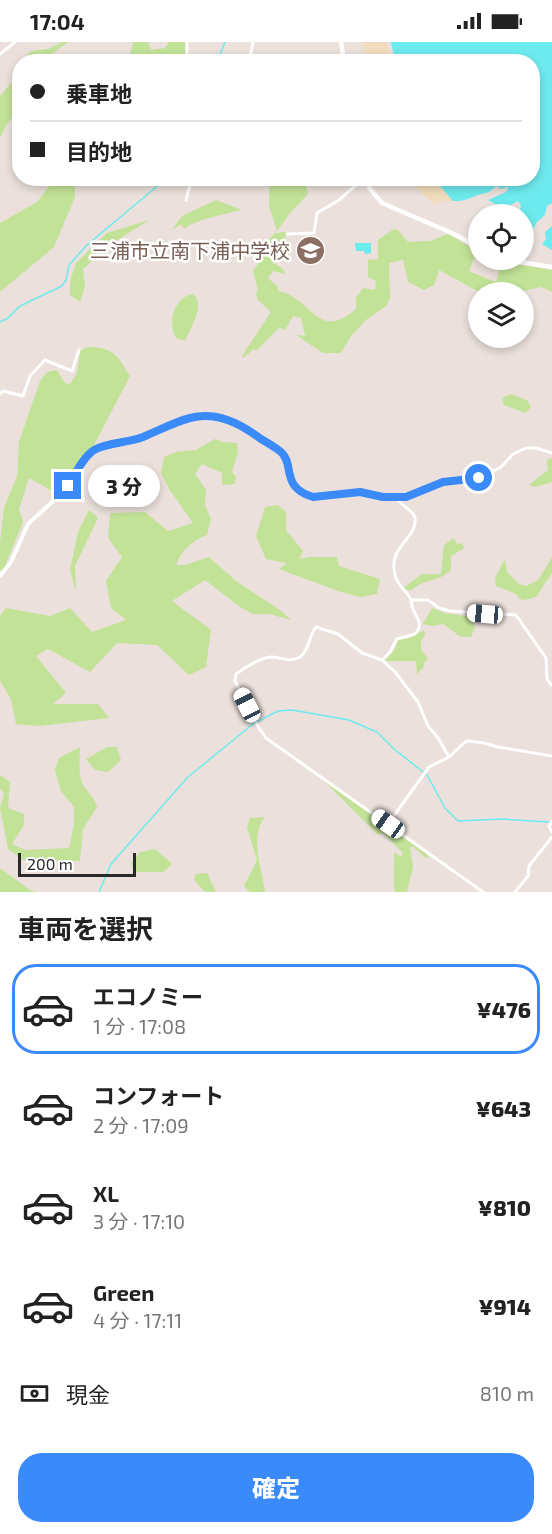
<!DOCTYPE html>
<html lang="ja">
<head>
<meta charset="utf-8">
<style>
	body { margin:0; font-family:"Exo 2","Noto Sans JP",sans-serif; background:#f6f6f6; color:#222; height:100vh; display:flex; flex-direction:column; font-size:22px; white-space:nowrap }
	* { box-sizing:border-box; margin:0 }
	p { font-size:20px; color:#767676 }
	.icon { flex:none; width:33px; height:33px; fill:none; stroke:currentColor; stroke-width:2; stroke-linecap:round; stroke-linejoin:round }
	.map { position:relative; height:850px; overflow:hidden }
	.details { display:flex; flex-direction:column; background:#fff; flex:1 }
	.details>* { flex:none }
	.top-card { position:absolute; left:12px; top:12px; width:528px; height:132px; border-radius:24px; box-shadow:0 3px 9px #0003; display:grid; align-content:center; height:132px; padding:0 18px; background:#fff }
	.buttons { position:absolute; left:468px; top:162px; display:grid; gap:12px }
	.buttons a { display:grid; place-items:center; width:66px; height:66px; border-radius:50%; background:#fff; box-shadow:0 3px 9px #0003; font-size:30px }
	.scale { position:absolute; left:18px; bottom:15px; width:118px; box-sizing:border-box; padding-left:6px; border:3px solid #292929; border-top:0; font-size:16px; line-height:21px; white-space:nowrap; color:#292929; -webkit-text-stroke:4px #fff; paint-order:stroke }
	.end { position:absolute; width:27px; height:27px; margin:-14px; border:8px solid #3a8bf9; background:#fff; box-shadow:0 0 0 3px #fff }
	.from { border-radius:50% }
	.bubble { position:absolute; height:42px; border-radius:21px; background:#fff; box-shadow:0 3px 9px #0003; font-size:20px; font-weight:800; line-height:42px; text-align:center }
	.car { position:absolute; width:18px; height:36px; margin:-18px -9px; border-radius:8px; box-shadow:0 0 4px 2px #0007; background:linear-gradient(#fff 24%,#345 0 40%,#fff 0 76%,#345 0 86%,#fff 0) }
	.top-card b { display:flex; align-items:center; gap:21px; height:57px; font-size:22px }
	.top-card b+b { border-top:2px solid #e0e0e0 }
	.top-card i { width:15px; height:15px; background:#222 }
	ul { padding:0; list-style:none }
	li { display:flex; align-items:center; gap:18px; height:90px; margin:0 12px 9px; padding:0 6px; border:3px solid transparent; border-radius:24px }
	li div { flex:1 }
	li b { display:block; font-size:22px }
	li em { font-style:normal; font-weight:800 }
	li.active { border-color:#3a8bf9 }
	li>.icon { width:54px; height:54px; stroke-width:1.5 }
	h2 { padding:0 18px; font-size:27px; line-height:72px }
	.pay { display:flex; align-items:center; gap:15px; height:66px; padding:0 18px; font-size:22px }
	.pay p { margin-inline-start:auto }
	.cta { display:flex; gap:12px; margin-top:auto; padding:12px 18px }
	.cta a { flex:1; height:69px; border-radius:24px; background:#3a8bf9; color:#fff; font-size:24px; font-weight:800; line-height:69px; text-align:center }
	.status { display:flex; justify-content:space-between; align-items:center; height:42px; padding:0 30px; background:#fff; direction:ltr }
	.status svg { height:16px; fill:currentColor }
	.map>svg:first-child { display:block }
	.green { fill:#c2e297 }
	.sand { fill:#f1ddbd }
	.water { fill:#6deaee }
	.lines { fill:none; stroke-linecap:round; stroke-linejoin:round }
	.stream { stroke:#6deaee; stroke-width:1.5 }
	.minor { stroke:#fff; stroke-width:3 }
	.tertiary { stroke:#fff; stroke-width:4 }
	.secondary { stroke:#fff; stroke-width:4.5 }
	.route { stroke:#3a8bf9; stroke-width:8 }
	.labels { text-anchor:middle; dominant-baseline:central; stroke-width:5; stroke-linejoin:round; paint-order:stroke }
	.education-label { font-size:20px; fill:#785e54; stroke:#fff; text-anchor:end }
</style>
</head>
<body>
<div class="status"><b>17:04</b><svg viewBox="0 0 49 12"><path d="M0 12V9h3v3zM5 12V6h3v6zM10 12V3h3v9zM15 12V0h3v12zM26 1h20v11H26zM47 4h2v5h-2z"/></svg></div>
<div class="map">
<svg width="552" height="850" viewBox="0 0 552 850">
	<rect width="100%" height="100%" fill="#ebe0db"/>
	<path class="green" d="M63,0H68L53,11L52,19H21L31,9L48,7Z
		M133,0H148L151,8L165,6L169,0H185V15L161,19H128Z
		M19,21C20,34 23,52 18,64C14,75 5,82 2,93L0,94V54L12,40L13,28Z
		M55,137H75V155L54,205L0,250V181L37,160Z
		M270,137H304L308,152L290,171L277,189L269,164Z
		M216,158L242,168C229,171 194,178 186,186H183L181,182L172,188L182,174Z
		M149,178L110,203L83,227L85,245L80,260L70,253V239L76,221L107,191Z
		M394,187L398,188L408,200L430,199L448,192L477,209L469,229L496,240L501,220L552,228V250L541,245L519,250H479L439,228L434,243L424,248L408,240L403,218L389,221L390,256L386,264L366,278L351,294L341,311H323L296,293L305,294L301,276L293,274L285,288L279,286L256,309L254,307L243,316L242,314L271,270L258,258L256,251L258,248L253,229L263,214L259,210V205L266,201L275,191L286,190C286,202 275,208 272,220L283,227L285,232L273,229L268,236L278,245V249C312,255 317,301 356,267V256L363,246L375,248L376,239L368,235V218L378,217V198Z
		M193,252C206,263 190,287 185,299L176,296C167,281 174,255 193,252Z
		M87,305C114,305 117,313 130,334L93,405L58,452L29,436L19,467L23,480L3,529L0,528V501L4,466L17,434L19,400L40,339L47,330L57,328L65,341L70,342L77,331L80,309Z
		M512,352L528,359L531,365L525,371L504,363L502,356Z
		M215,397L223,400L237,401L238,410L232,430L236,435L235,442L222,443V431L202,422L195,432L206,448L205,463L211,477L207,493C192,499 182,507 176,523H185L209,515L236,539L280,568L291,578L269,572H253L240,565L205,538L172,559L211,588L206,625L189,633L157,603L117,601L90,630L48,607L36,614L66,651L53,662H98L109,676L40,684L16,682L11,657L0,639V574L6,566L50,574L70,566L92,590L126,578L111,566L106,539L122,515L108,496L110,471L145,470L168,489L193,481L169,447L161,431L164,415L176,410L196,408Z
		M552,415V440L535,445L529,443L548,428L547,418Z
		M278,463L286,470V488L303,509L299,517L310,515H337L339,524L380,537L377,552L361,555L341,550L279,527L287,521L266,517L256,494L265,465Z
		M89,468L98,476L75,524L76,550L70,528L78,490Z
		M454,496L457,502L462,501L464,506L451,514V528C437,541 425,536 410,549L403,546L422,532H441L444,503Z
		M552,515V531L536,555L525,558L520,557L516,552L496,544L495,536L505,517L507,530L519,542L526,544L538,538Z
		M432,566L445,571L471,575L475,585L471,595H461L443,582L432,584L423,582Z
		M424,588L425,593L421,599V608L427,615V619H425L423,626L417,632L416,619H385L395,607L398,598L410,596Z
		M80,705C80,716 78,730 82,740C86,750 93,752 97,765L83,787L80,819L23,818L8,807L0,766L4,752L0,746V733L10,740L8,766L24,772V783L12,802L25,808L69,806L74,782V765L61,749L55,728L59,716Z
		M107,705H117L121,718L108,730L95,728L86,717Z
		M324,739L426,811L429,815L426,816L413,805H410L413,825L407,850H395C393,838 395,823 394,810L401,815L403,811L383,791L378,793Z
		M265,775C249,794 262,827 265,850H250L244,844L257,818L247,785L250,776Z
		M155,807L172,822L163,830H134L131,821L140,810Z
		M0,826L30,848L37,850H0Z
		M207,831L216,850H205L194,838L196,832Z"/>
	<path class="sand" d="M363,0H386L391,19H367Z
		M407,137H434L453,159H442L435,163Z"/>
	<path class="water" d="M391,0H552V161L547,164L545,173L537,180L532,189L524,183V172H514L520,168L521,163L518,159L504,167L488,158L506,150L508,146L507,145L501,147L496,144C490,151 486,151 478,153C466,157 466,159 453,159L434,137L532,136V20L395,19Z
		M552,184V208L542,202L546,197L545,190Z
		M355,201H371V211L365,212L364,209H356Z"/>
	<g class="lines">
		<path class="stream" d="M217,20L225,0
			M0,280L8,276L20,264L62,244L66,238L69,223L87,203L167,136
			M99,850L111,822L188,735L253,682L278,669L292,668L349,678L377,690L394,707L427,733L445,766L458,779L502,777L549,780"/>
		<path class="minor" d="M187,0V20
			M0,12L15,0
			M249,20L253,0
			M186,158L192,136
			M287,192L314,191L317,171L339,158L364,136
			M0,352L3,349L23,354L30,334L45,318L72,329L79,308
			M264,399L284,413L293,441L306,452L313,455L360,450L383,455H407L443,439L484,434L501,425L513,412L526,406H536L552,411
			M411,558H428L439,566L450,569L516,573L546,616L547,637L552,644
			M382,618L390,610L397,597L415,592C424,582 417,577 413,567C411,565 412,561 411,558C409,551 399,545 396,536C385,505 418,497 415,476C414,468 400,464 397,456
			M449,715L438,696L428,684L418,660L395,630L382,618L362,611L338,592L316,585C309,593 309,609 300,615C290,621 281,615 271,615C260,616 244,626 236,632L235,639L259,686L266,696L483,850
			M552,779L549,784L552,790
			M388,782L429,725L449,715L465,700L469,699L484,701L498,705L552,714
			M515,850L528,834L529,824L552,795"/>
		<path class="tertiary" d="M0,534L11,520L28,482L63,450L84,419L95,407L140,396L187,377L201,375L232,379L245,385L264,399"/>
		<path class="secondary" d="M341,0L344,20
			M367,136L370,147L382,161L452,191L478,205
			M508,218L552,225"/>
	</g>
	<g class="lines">
		<path class="route" d="M68,444C75,433 83,415 94,408C108,400 128,401 143,395C158,389 174,380 190,376C217,369 241,382 261,397C268,401 275,405 281,410C295,422 280,445 313,455L360,450L383,455H406L443,440L479,436"/>
	</g>
	<defs>
		<symbol id="school-disc" viewBox="-11 -11 22 22"><circle r="9.5" fill="#8d6e63" stroke="#fff"/><path d="M0-5L7-2L0 1L-7-2ZM-4 1L0 2.5L4 1V4Q0 6-4 4Z" fill="#fff"/></symbol>
	</defs>
	<g fill-rule="evenodd">
		<use href="#school-disc" x="294" y="192" width="33" height="33"/>
	</g>
	<g class="labels">
		<g class="education-label">
			<text x="290" y="208">三浦市立南下浦中学校</text>
		</g>
	</g>
</svg>
<div class="buttons">
<a><svg class="icon" aria-label="locate" viewBox="0 0 24 24"><circle cx="12" cy="12" r="6"/><path d="M12 2v4M12 18v4M2 12h4M18 12h4"/></svg></a>
<a><svg class="icon" aria-label="layers" viewBox="0 0 24 24"><path d="M12 4l9 5-9 5-9-5zM3 14l9 5 9-5"/></svg></a>
</div>
<div class="scale">200 m</div>
<i class="end from" style="left:479px;top:436px"></i>
<i class="end" style="left:68px;top:444px"></i>
<div class="bubble" style="left:88px;top:423px;width:72px">3 分</div>
<i class="car" style="left:485px;top:572px;rotate:275deg"></i>
<i class="car" style="left:247px;top:663px;rotate:333deg"></i>
<i class="car" style="left:388px;top:782px;rotate:305deg"></i>
<div class="top-card">
<b><i class="from"></i>乗車地</b>
<b><i></i>目的地</b>
</div>
</div>
<section class="details">
<h2>車両を選択</h2>
<ul>
<li class="active"><svg class="icon" aria-label="car" viewBox="0 0 24 24"><path d="M5 17H2v-5l4-1 3-4h7l3 4 3 1v5h-3M9 17h6M6 11h13"/><circle cx="7" cy="17" r="2"/><circle cx="17" cy="17" r="2"/></svg><div><b>エコノミー</b><p>1 分 · 17:08</p></div><em>¥476</em></li>
<li><svg class="icon" aria-label="car" viewBox="0 0 24 24"><path d="M5 17H2v-5l4-1 3-4h7l3 4 3 1v5h-3M9 17h6M6 11h13"/><circle cx="7" cy="17" r="2"/><circle cx="17" cy="17" r="2"/></svg><div><b>コンフォート</b><p>2 分 · 17:09</p></div><em>¥643</em></li>
<li><svg class="icon" aria-label="car" viewBox="0 0 24 24"><path d="M5 17H2v-5l4-1 3-4h7l3 4 3 1v5h-3M9 17h6M6 11h13"/><circle cx="7" cy="17" r="2"/><circle cx="17" cy="17" r="2"/></svg><div><b>XL</b><p>3 分 · 17:10</p></div><em>¥810</em></li>
<li><svg class="icon" aria-label="car" viewBox="0 0 24 24"><path d="M5 17H2v-5l4-1 3-4h7l3 4 3 1v5h-3M9 17h6M6 11h13"/><circle cx="7" cy="17" r="2"/><circle cx="17" cy="17" r="2"/></svg><div><b>Green</b><p>4 分 · 17:11</p></div><em>¥914</em></li>
</ul>
<div class="pay"><svg class="icon" aria-label="cash" viewBox="0 0 24 24"><path d="M3 7h18v10H3z"/><circle cx="12" cy="12" r="2"/></svg>現金<p>810 m</p></div>
<div class="cta"><a>確定</a></div>
</section>
</body>
</html>
